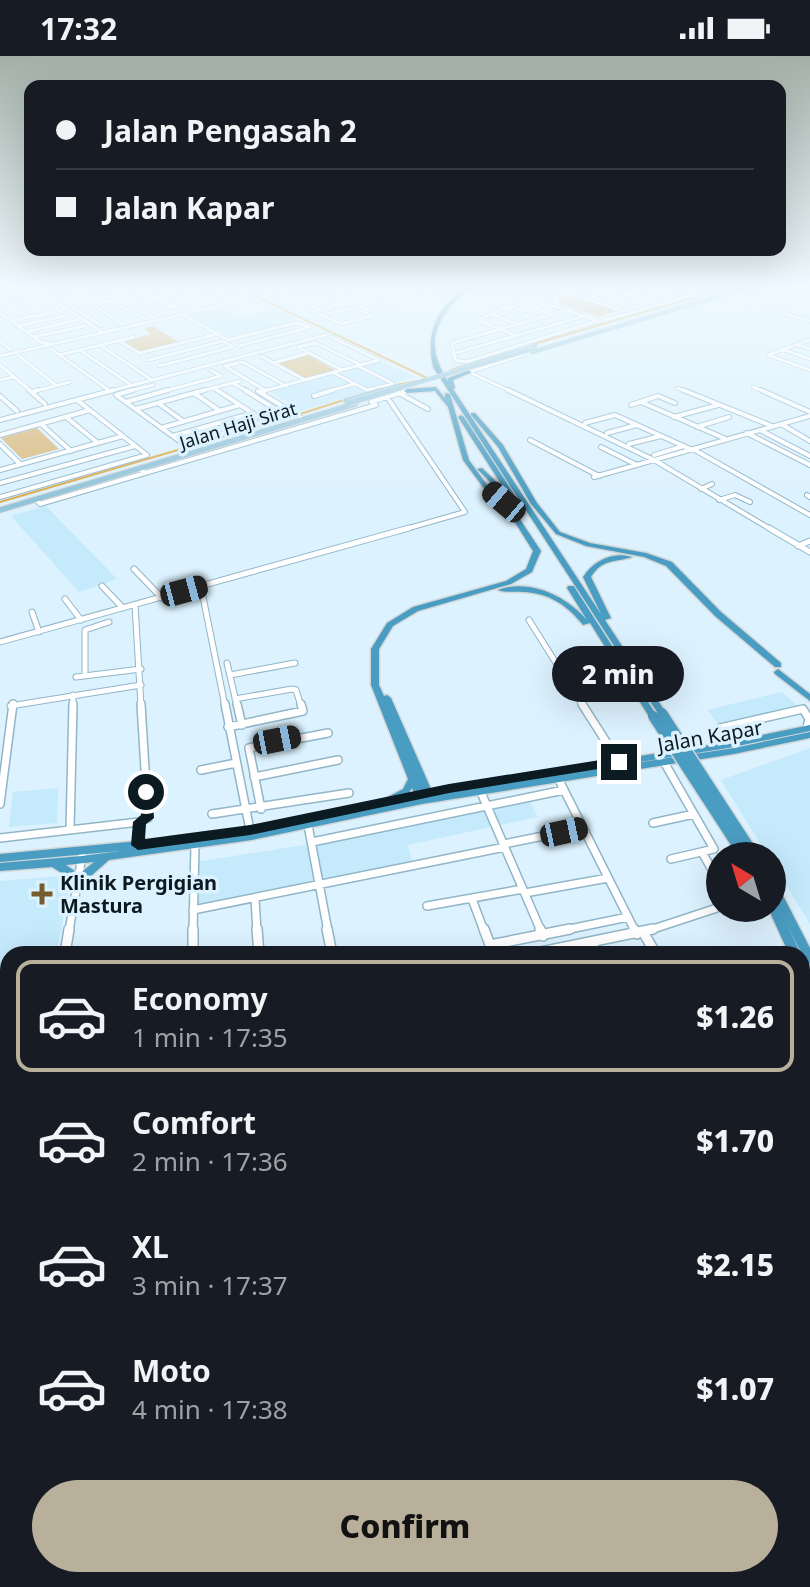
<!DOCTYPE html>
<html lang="en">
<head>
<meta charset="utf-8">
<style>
	body { margin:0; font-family:"Noto Sans",sans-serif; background:#242831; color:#f1f3f6; height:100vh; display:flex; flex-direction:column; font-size:30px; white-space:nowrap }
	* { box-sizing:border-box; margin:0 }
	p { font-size:26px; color:#9ea1a6 }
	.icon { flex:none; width:44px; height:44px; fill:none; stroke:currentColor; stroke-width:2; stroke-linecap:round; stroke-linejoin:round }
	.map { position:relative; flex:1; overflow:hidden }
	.side { position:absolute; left:0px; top:890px; width:810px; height:642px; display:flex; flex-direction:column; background:#171b24; border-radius:24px 24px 0 0; box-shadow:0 8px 32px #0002 }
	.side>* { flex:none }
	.top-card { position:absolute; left:24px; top:24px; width:762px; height:176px; border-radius:16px; box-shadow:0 8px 32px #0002; display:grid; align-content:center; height:176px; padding:0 32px; background:#171b24 }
	.needle { width:52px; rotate:322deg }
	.tools { position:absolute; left:706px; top:786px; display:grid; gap:16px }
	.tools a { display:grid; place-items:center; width:80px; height:80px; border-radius:50%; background:#171b24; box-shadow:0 8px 32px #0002; font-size:40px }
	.end { position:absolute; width:36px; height:36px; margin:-18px; border:10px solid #0c1a21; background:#fff; box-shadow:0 0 0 4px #fff }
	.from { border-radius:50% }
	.bubble { position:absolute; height:56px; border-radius:28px; background:#171b24; box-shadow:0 8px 32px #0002; font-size:26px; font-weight:800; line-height:56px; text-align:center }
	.car { position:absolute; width:24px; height:48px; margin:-24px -12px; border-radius:10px; box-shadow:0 0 6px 2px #0007; background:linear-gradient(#222 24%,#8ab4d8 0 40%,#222 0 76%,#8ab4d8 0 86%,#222 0) }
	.top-card b { display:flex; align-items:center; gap:28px; height:76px; font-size:30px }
	.top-card b+b { border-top:2px solid #363941 }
	.top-card i { width:20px; height:20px; background:#f1f3f6 }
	ul { padding:14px 0 0; list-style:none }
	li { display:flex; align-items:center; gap:24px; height:112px; margin:0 16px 12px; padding:0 16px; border:4px solid transparent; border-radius:16px }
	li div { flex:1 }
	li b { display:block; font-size:30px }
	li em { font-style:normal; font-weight:800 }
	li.selected { border-color:#b9b09c }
	li>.icon { width:72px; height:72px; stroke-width:1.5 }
	.button { display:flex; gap:16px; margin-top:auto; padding:16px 32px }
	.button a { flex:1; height:92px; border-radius:48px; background:#b9b09c; color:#111; font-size:32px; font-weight:800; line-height:92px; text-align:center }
	.status { display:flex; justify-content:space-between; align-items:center; height:56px; padding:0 40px; background:#171b24; direction:ltr }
	.status svg { height:22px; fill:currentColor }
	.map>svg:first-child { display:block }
	.built { fill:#c5eafc }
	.green { fill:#dbbb7f }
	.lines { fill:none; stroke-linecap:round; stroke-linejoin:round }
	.stream { stroke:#ddab47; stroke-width:2 }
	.minor-far5-casing { stroke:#91b6c8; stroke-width:4 }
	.minor-far4-casing { stroke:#91b6c8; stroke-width:6 }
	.minor-far3-casing { stroke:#91b6c8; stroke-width:7 }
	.minor-far2-casing { stroke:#91b6c8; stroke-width:10 }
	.minor-far1-casing { stroke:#91b6c8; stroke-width:12 }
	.minor-casing { stroke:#91b6c8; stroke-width:14 }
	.major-far1-casing { stroke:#d3d6d7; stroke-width:5 }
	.major-casing { stroke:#d3d6d7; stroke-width:7 }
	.highway-casing { stroke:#d3d6d7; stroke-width:3 }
	.minor-far5 { stroke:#fff; stroke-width:3 }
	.minor-far4 { stroke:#fff; stroke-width:4 }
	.minor-far3 { stroke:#fff; stroke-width:5 }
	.minor-far2 { stroke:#fff; stroke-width:7 }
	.minor-far1 { stroke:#fff; stroke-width:9 }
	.minor { stroke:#fff; stroke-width:11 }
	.major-far1 { stroke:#92c4da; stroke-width:4 }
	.major { stroke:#92c4da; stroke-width:5 }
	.highway { fill:#4a9dc2; fill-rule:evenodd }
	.major-bridge-far1-casing { stroke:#d3d6d7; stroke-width:5; stroke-linecap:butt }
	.major-bridge-casing { stroke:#d3d6d7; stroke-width:7; stroke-linecap:butt }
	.highway-bridge-casing { stroke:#d3d6d7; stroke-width:13; stroke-linecap:butt }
	.major-bridge-far1 { stroke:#92c4da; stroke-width:4 }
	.major-bridge { stroke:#92c4da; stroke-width:5 }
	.highway-bridge { stroke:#4a9dc2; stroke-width:10 }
	.route { fill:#0c1a21 }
	.poi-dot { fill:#755d2e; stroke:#dcf2fe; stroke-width:3 }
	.labels { text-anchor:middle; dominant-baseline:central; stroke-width:7; stroke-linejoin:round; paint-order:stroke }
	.far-street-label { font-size:18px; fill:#0c1a21; stroke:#dcf2fe }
	.street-label { font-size:20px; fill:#0c1a21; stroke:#dcf2fe }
	.poi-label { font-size:20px; font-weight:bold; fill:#0c1a21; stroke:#dcf2fe; text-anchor:start }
</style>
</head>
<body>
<div class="status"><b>17:32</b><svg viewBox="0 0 49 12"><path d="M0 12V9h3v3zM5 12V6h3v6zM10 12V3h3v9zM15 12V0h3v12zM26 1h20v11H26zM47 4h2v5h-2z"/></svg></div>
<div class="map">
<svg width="810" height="1531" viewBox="0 0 810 1531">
	<rect width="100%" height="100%" fill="#dcf2fe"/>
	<path class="built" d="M221,252L241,262L276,253L300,265L231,282L189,259Z
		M380,305L415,321L301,355L268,335Z
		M46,450L117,523L79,536L11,460Z
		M782,636L800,652L720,670L707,654Z
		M810,692V868L772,806V800H768L721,724Z
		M58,732L57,767L9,771L13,736Z
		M529,744L538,761L408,789L413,810L195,851L196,806L317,787Z
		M63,820L70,829L56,898H8V925L0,926V825Z
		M8,1015V1303L0,1307V1017Z"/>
	<path class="green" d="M569,237L620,254L598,261L556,246Z
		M153,270L180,287L140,296L124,286L151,278L144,272Z
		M308,299L335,314L306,322L279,307Z
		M37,372L59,393L22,403L1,382Z"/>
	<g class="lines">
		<path class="stream" d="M251,238L427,322
			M534,288L740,228
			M448,316L459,311
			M396,329L417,325
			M300,358L344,344
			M0,446L294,360"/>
		<defs>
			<path id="minor-far5" d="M60,228L39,235L102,276
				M127,228L181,255
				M223,228L248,239
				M251,228L277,236L317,228
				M273,228H293
				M341,228C380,243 410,239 449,228
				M597,228L588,231L604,236
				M763,228L810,242
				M793,228L810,233
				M632,229L660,239
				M64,231L123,268
				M62,232L79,228
				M327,232L344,240
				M352,232L370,228
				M621,234L647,243
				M650,235L675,228
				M71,236L105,229
				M568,236L619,254
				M370,237L405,228
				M725,239L810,265
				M78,240L113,233
				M591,241L636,228
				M129,242L160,260
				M151,242L205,230
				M0,244L30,261
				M337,244L344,247
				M337,244L361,237
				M64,245L102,270
				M85,245L137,234
				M605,245L631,238
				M111,246L146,263
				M159,246L214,234
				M344,247L372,260L341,268L312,255Z
				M524,248L550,258
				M559,248L554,244L580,228
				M93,249L145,238
				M13,250L50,242
				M168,251L223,239
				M503,251L534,263
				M615,252L700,228
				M567,254L597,265L466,306L455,304L452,287Z
				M567,254L572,253
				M362,255L394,246L392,243
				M0,257L42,287L48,286
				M181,258L228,284
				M492,258L516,268
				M322,259L354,252
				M478,264C510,248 533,242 567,254
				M478,264L516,280
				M606,264L731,228
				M11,265L67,253
				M19,270L69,259
				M26,276L78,264
				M34,281L85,270
				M331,281L379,304
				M228,284L296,267L310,271L239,290
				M0,285L11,294
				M119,285L141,298
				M100,289L152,324
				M798,289L810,293
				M298,291L316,287L361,309
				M298,291L342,314
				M51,293L110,335
				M782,293L810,303
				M80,294L131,329
				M140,297L218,278
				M452,298L581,261
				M18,299L57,330
				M59,299L134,281
				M768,299L810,284
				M768,299L810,314
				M0,300L254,242
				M261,300L305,324
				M149,304L223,285L233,291
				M273,307L309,297
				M0,309L32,336
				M159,310L233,291
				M358,310L392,327
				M469,316L512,336
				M469,316L539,294
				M334,317L367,334L393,328
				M0,324L14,321
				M233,327L248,336
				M753,331L765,336
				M213,332L220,336
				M677,332L688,336
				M266,335L225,310L243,306L286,330
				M32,336L70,326
				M106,336L326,279
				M126,336L153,329
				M161,336L221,320L211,314
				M198,336L240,325
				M260,336L379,304
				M326,336L354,328
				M402,336L407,335"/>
			<path id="minor-far4" d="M29,334L45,348
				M217,334L266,366L286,360
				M245,334L286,360
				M508,334L654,404L772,474
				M683,334L772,370
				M761,334L810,356
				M258,335L300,361
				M32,336L38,334
				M260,336L266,334
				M194,337L220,355
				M399,337L428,353
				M116,339L185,389L265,365
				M116,339L133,334
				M0,340L17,355
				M314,340L333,334
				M387,341L465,456L402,474
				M77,344L147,399
				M126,346L168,334
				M371,346L407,335
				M641,346L726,383
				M158,347L183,365
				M631,349L658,340L675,347
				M136,353L205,334
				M66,361L98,387
				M674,361L718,349
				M0,364L114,334
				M585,367L615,359L690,393
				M41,368L71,395
				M781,368L810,385
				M697,371L729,361
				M161,372L240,349
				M760,374L810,400
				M607,377L637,369
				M747,377L810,409
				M0,379L90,354
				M173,380L253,357
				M530,384L599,420
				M0,388L20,408
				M629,388L661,380
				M601,391L637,409
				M693,393L810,459
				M654,399L684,390
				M140,413L145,417L376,349
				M0,414L123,380
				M594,421L810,360
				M0,427L135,390
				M701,433L712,428
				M807,439L810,441
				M0,441L147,399
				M36,444L40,448L145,417
				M719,444L735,439L750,446"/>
			<path id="minor-far3" d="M769,472L810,496
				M798,490L810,485
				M134,513L162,542
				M102,530L123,552
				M201,531L225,650
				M65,543L81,564
				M135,549L141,650
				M32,556L39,576
				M529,564L583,650
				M0,586L409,472
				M227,607L237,650
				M85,619V574L109,566
				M230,619L295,607
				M76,621L141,613
				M235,643L292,633L296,634L301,650
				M10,650L141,629
				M73,650V639"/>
			<path id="minor-far2" d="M225,648L250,774
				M237,648L242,669
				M582,648L619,706
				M228,671L303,655L301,648
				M736,688L720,672L803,653L809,663L807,671
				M664,706L714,793L671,803
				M201,714L236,707
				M254,721L338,704
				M558,722L635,875
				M480,734L541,875
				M0,748L13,648
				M261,753L249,692L328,677
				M212,758L349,737
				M653,767L694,758
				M308,769L328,875
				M70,774L73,648
				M0,782L139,766
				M312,786L564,734
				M504,788L583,772
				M138,789L139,766L148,762L141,648
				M703,798L720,828
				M525,837L608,822
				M255,843L257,875
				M472,843L484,875
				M427,850L523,833
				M193,854L505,791
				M69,875L83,795
				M193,875L195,789
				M560,875L628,861
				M647,875L720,851"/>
			<path id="minor-far1" d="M257,873L259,898
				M327,873L332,898
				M484,873L490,889L570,873
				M540,873L543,880
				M634,873L637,878
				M643,876L656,898
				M591,886L597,898
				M65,898L69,873
				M193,898V873
				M531,898L653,873
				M0,1005L8,1003
				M802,1089L810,1102
				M802,1142L810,1140"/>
			<path id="minor" d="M802,1257H810
				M0,1318L8,1315
				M0,1435L8,1431
				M0,1501L8,1498
				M0,1519L8,1515
				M120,1524L121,1531
				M702,1524L705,1531
				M153,1531L166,1524
				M495,1531L507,1524"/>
			<path id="major-far1" d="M532,296L760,228
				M469,316L460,312L535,290
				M375,336L397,330"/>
			<path id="major" d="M346,345L382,334
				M0,454L355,348"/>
			<path id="highway" d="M470,228H475C440,256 420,283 448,325V322L467,315L472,316L453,324L455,332L453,333L601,558L583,521C594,504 613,495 632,501C614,507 603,502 591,521L611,562L605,564L666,657L665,659H659L433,311C425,272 439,250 470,228Z
				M436,331L445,342V337L450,338L469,404L487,429L511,450L541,495L532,516L511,528L418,555L393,570L379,593V629L384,640L387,639L391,642L431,733L728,686L810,669V675L728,692L608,711L734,692L810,676V682L734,698L422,748L252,784L109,804L83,827L79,828L52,811L0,815V807L82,800L120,795L0,806V798L149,784L153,785L154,788L153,790L167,788L164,785L165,782L169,781L209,776L213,777V782L252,776L387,748L384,745L386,742L403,733L408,723L371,629V593L387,567L413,551L506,525L526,513L533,495L506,452L483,431L463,404L448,351L435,335L407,337L404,335L407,333ZM412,732L416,742L395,746L409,737ZM94,806L79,818L66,809Z
				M471,357H475L503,389L537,447L560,476L590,487L646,497L672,506L721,556L781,607V611H775L715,560L666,510L644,501L586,490L556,478L531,448L498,391L471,359Z
				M461,359L464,361L514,438L511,440L522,451V453H518L477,413L482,412L505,434L458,361Z
				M568,530H574L575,532L657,660L656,662H650L590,567L583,569C567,549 549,537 523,536C514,535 506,537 498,534C529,522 567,540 587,564L567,532Z
				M778,613L810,638V645L775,618L774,616Z
				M772,825L776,826L810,892V908L806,906L787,869L801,898H789L768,852H772V845L775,846L772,840Z
				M802,909L806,910L810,919V938L806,937L802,928Z"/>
		</defs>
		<use href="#minor-far5" class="minor-far5-casing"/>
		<use href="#minor-far4" class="minor-far4-casing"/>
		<use href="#minor-far3" class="minor-far3-casing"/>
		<use href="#minor-far2" class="minor-far2-casing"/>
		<use href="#minor-far1" class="minor-far1-casing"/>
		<use href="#minor" class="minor-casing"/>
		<use href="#major-far1" class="major-far1-casing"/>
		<use href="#major" class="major-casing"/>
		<use href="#highway" class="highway-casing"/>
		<use href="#minor-far5" class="minor-far5"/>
		<use href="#minor-far4" class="minor-far4"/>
		<use href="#minor-far3" class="minor-far3"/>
		<use href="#minor-far2" class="minor-far2"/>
		<use href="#minor-far1" class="minor-far1"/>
		<use href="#minor" class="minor"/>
		<use href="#major-far1" class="major-far1"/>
		<use href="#major" class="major"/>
		<use href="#highway" class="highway"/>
		<defs>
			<path id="major-bridge-far1" d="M385,336L533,293"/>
			<path id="major-bridge" d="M349,347L392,334"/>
			<path id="highway-bridge" d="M662,657L755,800
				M653,660L744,800"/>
		</defs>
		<use href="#major-bridge-far1" class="major-bridge-far1-casing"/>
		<use href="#major-bridge" class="major-bridge-casing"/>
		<use href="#highway-bridge" class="highway-bridge-casing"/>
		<use href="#major-bridge-far1" class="major-bridge-far1"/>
		<use href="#major-bridge" class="major-bridge"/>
		<use href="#highway-bridge" class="highway-bridge"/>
	</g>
	<linearGradient id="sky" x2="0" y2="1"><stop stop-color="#a3b0a8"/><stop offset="0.52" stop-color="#eff9ff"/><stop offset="1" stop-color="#eff9ff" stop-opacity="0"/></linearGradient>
	<rect width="810" height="442" fill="url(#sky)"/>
	<path class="route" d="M619,701L625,706L623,709L449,737L250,779L138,794L131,789L133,766L141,759L140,736L146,732L152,736L154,762L146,768L145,783L250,769L449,728Z"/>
	<path class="poi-dot" d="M38 826h8v8h8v8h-8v8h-8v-8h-8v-8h8z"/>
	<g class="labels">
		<g class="far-street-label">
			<text transform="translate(238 369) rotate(-17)">Jalan Haji Sirat</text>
		</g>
		<g class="street-label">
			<text transform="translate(710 680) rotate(-10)">Jalan Kapar</text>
		</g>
		<g class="poi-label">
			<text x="60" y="826">Klinik Pergigian<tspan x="60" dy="23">Mastura</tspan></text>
		</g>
	</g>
</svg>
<div class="tools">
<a><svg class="needle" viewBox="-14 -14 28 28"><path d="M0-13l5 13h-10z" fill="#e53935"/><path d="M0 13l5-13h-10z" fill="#9ea1a6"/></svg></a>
</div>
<i class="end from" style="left:146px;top:736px"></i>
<i class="end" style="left:619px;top:706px"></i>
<div class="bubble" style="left:552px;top:590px;width:132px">2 min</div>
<i class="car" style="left:504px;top:446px;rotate:310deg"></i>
<i class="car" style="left:184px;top:535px;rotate:75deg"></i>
<i class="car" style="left:277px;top:684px;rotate:79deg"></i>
<i class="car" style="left:564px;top:776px;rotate:78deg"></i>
<div class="top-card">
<b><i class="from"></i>Jalan Pengasah 2</b>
<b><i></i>Jalan Kapar</b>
</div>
<section class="side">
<ul>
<li class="selected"><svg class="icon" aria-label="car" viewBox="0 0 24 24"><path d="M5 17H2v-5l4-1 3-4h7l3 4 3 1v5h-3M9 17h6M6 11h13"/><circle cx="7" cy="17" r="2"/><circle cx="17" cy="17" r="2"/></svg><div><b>Economy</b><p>1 min · 17:35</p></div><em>$1.26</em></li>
<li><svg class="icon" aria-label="car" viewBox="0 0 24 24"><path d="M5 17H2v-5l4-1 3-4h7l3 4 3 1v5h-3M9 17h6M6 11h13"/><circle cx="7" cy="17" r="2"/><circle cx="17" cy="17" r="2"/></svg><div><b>Comfort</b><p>2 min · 17:36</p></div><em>$1.70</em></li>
<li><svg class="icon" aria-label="car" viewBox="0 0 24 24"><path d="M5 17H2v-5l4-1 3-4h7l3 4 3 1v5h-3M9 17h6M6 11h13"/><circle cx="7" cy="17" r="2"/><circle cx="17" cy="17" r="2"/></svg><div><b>XL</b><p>3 min · 17:37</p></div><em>$2.15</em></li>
<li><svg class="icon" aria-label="car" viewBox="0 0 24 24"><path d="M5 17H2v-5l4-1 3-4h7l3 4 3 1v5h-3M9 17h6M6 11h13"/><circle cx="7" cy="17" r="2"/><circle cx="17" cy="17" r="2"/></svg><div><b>Moto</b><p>4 min · 17:38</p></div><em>$1.07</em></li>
</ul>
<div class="button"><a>Confirm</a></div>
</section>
</div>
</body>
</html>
